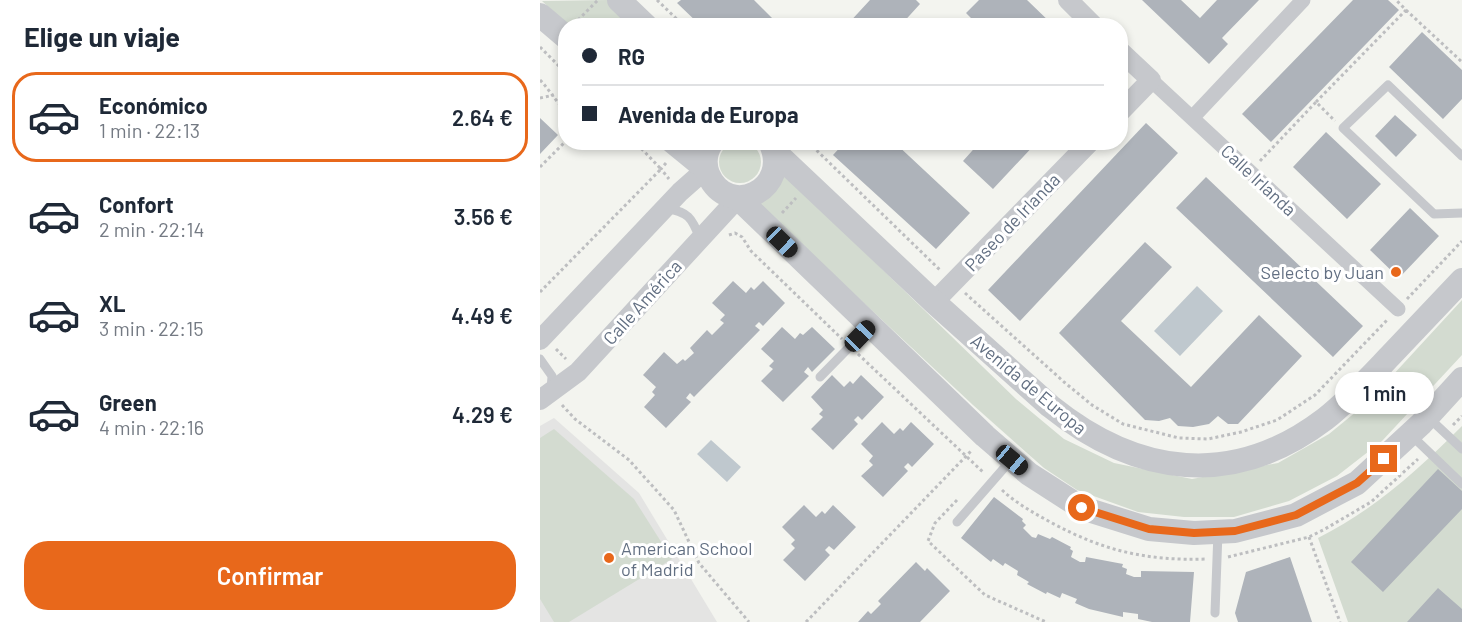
<!DOCTYPE html>
<html lang="es">
<head>
<meta charset="utf-8">
<style>
	body { margin:0; font-family:Barlow,sans-serif; background:#f6f6f7; color:#1f2937; height:100vh; display:flex; flex-direction:column; font-size:22px; white-space:nowrap }
	* { box-sizing:border-box; margin:0 }
	p { font-size:20px; color:#747a83 }
	.icon { flex:none; width:33px; height:33px; fill:none; stroke:currentColor; stroke-width:2; stroke-linecap:round; stroke-linejoin:round }
	.map { position:relative; flex:1; overflow:hidden }
	.side { display:flex; flex-direction:column; background:#fff; width:540px }
	.side>* { flex:none }
	.banner { position:absolute; left:18px; top:18px; width:570px; height:132px; border-radius:24px; box-shadow:0 3px 9px #0003; display:grid; align-content:center; height:132px; padding:0 24px; background:#fff }
	.end { position:absolute; width:27px; height:27px; margin:-14px; border:8px solid #e8681b; background:#fff; box-shadow:0 0 0 3px #fff }
	.from { border-radius:50% }
	.bubble { position:absolute; height:42px; border-radius:21px; background:#fff; box-shadow:0 3px 9px #0003; font-size:20px; font-weight:600; line-height:42px; text-align:center }
	.car { position:absolute; width:18px; height:36px; margin:-18px -9px; border-radius:8px; box-shadow:0 0 4px 2px #0007; background:linear-gradient(#222 24%,#8ab4d8 0 40%,#222 0 76%,#8ab4d8 0 86%,#222 0) }
	.banner b { display:flex; align-items:center; gap:21px; height:57px; font-size:22px }
	.banner b+b { border-top:2px solid #e0e1e3 }
	.banner i { width:15px; height:15px; background:#1f2937 }
	ul { padding:0; list-style:none }
	li { display:flex; align-items:center; gap:18px; height:90px; margin:0 12px 9px; padding:0 12px; border:3px solid transparent; border-radius:24px }
	li div { flex:1 }
	li b { display:block; font-size:22px }
	li em { font-style:normal; font-weight:600 }
	li.selected { border-color:#e8681b }
	li>.icon { width:54px; height:54px; stroke-width:1.5 }
	h2 { padding:0 24px; font-size:27px; line-height:72px }
	.button { display:flex; gap:12px; margin-top:auto; padding:12px 24px }
	.button a { flex:1; height:69px; border-radius:24px; background:#e8681b; color:#fff; font-size:24px; font-weight:600; line-height:69px; text-align:center }
	main { display:flex; flex:1; min-height:0 }
	.map>svg:first-child { display:block }
	.built { fill:#e4e4e3 }
	.green { fill:#d3dbd0 }
	.water { fill:#bfc8ce }
	.building { fill:#aeb3ba }
	.lines { fill:none; stroke-linecap:round; stroke-linejoin:round }
	.path { stroke:#bdbec0; stroke-width:3; stroke-dasharray:3 3; stroke-linecap:butt }
	.service { stroke:#c6c8cc; stroke-width:9 }
	.pedestrian { stroke:#c6c8cc; stroke-width:15 }
	.minor { stroke:#c6c8cc; stroke-width:20 }
	.tertiary { stroke:#c6c8cc; stroke-width:24 }
	.route { stroke:#e8681b; stroke-width:8 }
	.poi-dot { fill:#e8681b; stroke:#fff; stroke-width:2 }
	.labels { text-anchor:middle; dominant-baseline:central; stroke-width:6; stroke-linejoin:round; paint-order:stroke }
	.street-label { font-size:18px; fill:#626f82; stroke:#fff }
	.poi-label { font-size:18px; fill:#626f82; stroke:#fff; text-anchor:end }
</style>
</head>
<body>
<main>
<section class="side">
<h2>Elige un viaje</h2>
<ul>
<li class="selected"><svg class="icon" aria-label="car" viewBox="0 0 24 24"><path d="M5 17H2v-5l4-1 3-4h7l3 4 3 1v5h-3M9 17h6M6 11h13"/><circle cx="7" cy="17" r="2"/><circle cx="17" cy="17" r="2"/></svg><div><b>Económico</b><p>1 min · 22:13</p></div><em>2.64 €</em></li>
<li><svg class="icon" aria-label="car" viewBox="0 0 24 24"><path d="M5 17H2v-5l4-1 3-4h7l3 4 3 1v5h-3M9 17h6M6 11h13"/><circle cx="7" cy="17" r="2"/><circle cx="17" cy="17" r="2"/></svg><div><b>Confort</b><p>2 min · 22:14</p></div><em>3.56 €</em></li>
<li><svg class="icon" aria-label="car" viewBox="0 0 24 24"><path d="M5 17H2v-5l4-1 3-4h7l3 4 3 1v5h-3M9 17h6M6 11h13"/><circle cx="7" cy="17" r="2"/><circle cx="17" cy="17" r="2"/></svg><div><b>XL</b><p>3 min · 22:15</p></div><em>4.49 €</em></li>
<li><svg class="icon" aria-label="car" viewBox="0 0 24 24"><path d="M5 17H2v-5l4-1 3-4h7l3 4 3 1v5h-3M9 17h6M6 11h13"/><circle cx="7" cy="17" r="2"/><circle cx="17" cy="17" r="2"/></svg><div><b>Green</b><p>4 min · 22:16</p></div><em>4.29 €</em></li>
</ul>
<div class="button"><a>Confirmar</a></div>
</section>
<div class="map">
<svg width="922" height="622" viewBox="0 0 922 622">
	<rect width="100%" height="100%" fill="#f3f4ef"/>
	<path class="built" d="M14,418L99,493L177,622H0V426Z"/>
	<path class="green" d="M67,0L93,25H28L2,1Z
		M179 162a21 21 0 1 1 42 0a21 21 0 1 1-42 0Z
		M244,174L476,399L524,439L574,463L652,479L738,463L789,434L828,402L922,300V355L842,441L797,476L749,501L694,517H644L598,512L537,490L504,468L433,405L218,204Z
		M922,426V622H808L778,538C834,510 878,470 922,426Z
		M14,429L94,499L132,559L29,622H14L0,599V438Z"/>
	<path class="water" d="M657,286L683,311L640,356L614,331Z
		M171,440L201,467L187,482L157,454Z"/>
	<path class="building" d="M141,0H214L240,26H161L137,3Z
		M330,0H376L380,4L360,26H306Z
		M439,0H487L514,26H439L426,13Z
		M602,0H641L660,18L677,0H719L682,38L688,44L669,64Z
		M813,0H848L859,10L731,142L702,114Z
		M882,32L922,70V99L903,119L849,67Z
		M855,115L877,135L856,157L835,136Z
		M0,118L18,135L0,154Z
		M606,123L638,153L480,321L448,290Z
		M786,132L841,184L807,219L753,167Z
		M305,142H354L430,213L396,249L293,155Z
		M440,142H497L453,189L423,161Z
		M666,177L823,326L793,357L636,208Z
		M870,208L899,236L859,278L830,250Z
		M605,242L632,267L581,321L651,387L719,315L762,356L698,424H688L678,416L669,424L653,427L638,426L630,418L619,421L605,420L519,333Z
		M193,281L206,293L211,287L214,290L223,281L245,303L223,326L219,322L215,326L220,330L154,397L150,393L146,398L151,402L126,428L104,407L115,395L112,392L116,387L103,375L124,352L137,364L143,359L145,361L154,353L150,348L167,330L172,335L184,323L180,320L185,315L172,303Z
		M242,327L255,339L260,333L263,335L272,327L295,349L272,372L268,367L264,372L269,376L243,402L221,381L233,369L229,366L234,361L221,349Z
		M292,375L304,387L310,381L313,384L321,375L344,397L322,420L318,416L314,420L318,424L293,450L271,429L283,417L279,414L283,410L271,397Z
		M342,422L354,434L360,428L363,431L371,422L394,444L372,467L368,463L364,467L368,471L343,497L321,476L333,465L329,461L333,456L321,444Z
		M898,469L922,491V509L843,592L811,562Z
		M454,497L483,519L482,521L486,525L483,528L492,537L496,538L498,534L510,539L512,537L531,547L530,549L533,551L531,557L540,562H545L546,557L583,564L582,567L587,569L586,574L594,577H601V571L654,572L650,622H612L598,619V614L583,612V617L549,609L535,603L537,599L522,593L520,598L507,592L506,594L487,584L489,582L477,575L478,571L465,563L463,566L453,559L451,562L421,538Z
		M264,505L276,517L282,511L285,514L293,505L316,527L294,550L289,546L285,550L290,555L265,581L243,560L255,548L251,544L255,540L242,527Z
		M750,557L772,622H698L695,613L706,572Z
		M376,562L385,571L387,568L410,591L380,622H318L328,611L331,614L341,604L338,601Z
		M898,588L922,609V622H867Z"/>
	<g class="lines">
		<path class="path" d="M117,0L144,26
			M866,10L922,62
			M38,20L58,0
			M0,47L26,73
			M0,80C10,90 15,101 26,111
			M0,98L14,95
			M776,102L866,10L856,0
			M268,142L400,270
			M720,161L776,102L795,121
			M126,163L121,169L129,179
			M0,167L26,141
			M242,213L256,198
			M189,235L195,233L202,237L211,251L302,339
			M0,292L121,169L95,142
			M425,293L524,382L552,405L583,424L639,438L668,439L701,432L737,420L775,395L848,319
			M867,299L922,241
			M16,349L26,359
			M318,354L444,473
			M22,405L35,419L89,460L134,510L159,563L209,622
			M913,425L922,416
			M462,490C477,504 494,513 512,523C564,551 607,561 667,559
			M417,500L395,523L388,541L445,595L506,622
			M769,537L800,622
			M688,557L769,537L785,529L831,502L878,459
			M266,622L431,451"/>
		<path class="service" d="M66,143L67,142
			M922,156L848,85L803,128L894,214L922,213
			M125,208C148,212 152,217 160,239
			M0,359L12,376L11,391
			M280,377L330,326
			M889,418L922,449
			M870,434L922,484
			M417,522L471,460
			M675,613L678,532"/>
		<path class="pedestrian" d="M611,80L858,309
			M652,118L763,0"/>
		<path class="minor" d="M528,0L554,26
			M580,51L611,80L580,112
			M394,302L550,142
			M0,340L140,192L166,169
			M0,400L38,372L198,198"/>
		<path class="tertiary" d="M79,0L106,26
			M0,15L26,37
			M133,142L166,169
			M172,142C165,152 164,163 168,174C188,221 253,189 230,142
			M234,151L394,302L510,406C597,476 693,489 785,419C809,400 829,378 850,356C874,331 898,305 922,280
			M198,198L445,436L489,474L542,508L609,529L654,533L695,531L756,515L817,483L881,424L922,379"/>
	</g>
	<g class="lines">
		<path class="route" d="M542,508L609,529L654,533L695,531L756,515L817,483L844,459"/>
	</g>
	<g class="poi-dot">
		<circle cx="856" cy="272" r="6"/>
		<circle cx="69" cy="558" r="6"/>
	</g>
	<g class="labels">
		<g class="street-label">
			<text transform="translate(719 180) rotate(43)">Calle Irlanda</text>
			<text transform="translate(472 222) rotate(-46)">Paseo de Irlanda</text>
			<text transform="translate(102 302) rotate(-48)">Calle América</text>
			<text transform="translate(489 384) rotate(40)">Avenida de Europa</text>
		</g>
		<g class="poi-label">
			<text x="844" y="272">Selecto by Juan</text>
			<text x="81" y="548" text-anchor="start">American School<tspan x="81" dy="21">of Madrid</tspan></text>
		</g>
	</g>
</svg>
<i class="end from" style="left:542px;top:508px"></i>
<i class="end" style="left:844px;top:459px"></i>
<div class="bubble" style="left:795px;top:372px;width:99px">1 min</div>
<i class="car" style="left:242px;top:242px;rotate:134deg"></i>
<i class="car" style="left:320px;top:336px;rotate:44deg"></i>
<i class="car" style="left:472px;top:460px;rotate:130deg"></i>
<div class="banner">
<b><i class="from"></i>RG</b>
<b><i></i>Avenida de Europa</b>
</div>
</div>
</main>
</body>
</html>
